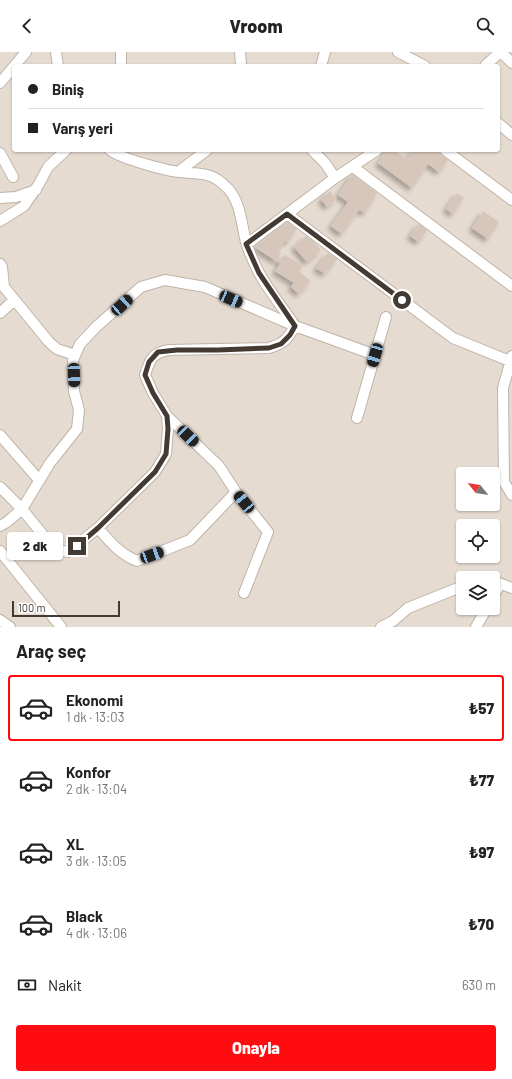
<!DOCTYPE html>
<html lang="tr">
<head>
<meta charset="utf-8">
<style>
	body { margin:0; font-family:Barlow,sans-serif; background:#f6f6f6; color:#222; height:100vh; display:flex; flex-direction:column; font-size:15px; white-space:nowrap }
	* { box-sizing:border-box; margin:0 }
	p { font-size:13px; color:#767676 }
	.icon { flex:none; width:22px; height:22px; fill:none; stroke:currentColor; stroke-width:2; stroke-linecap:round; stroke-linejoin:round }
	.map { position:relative; height:575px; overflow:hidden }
	.sheet { display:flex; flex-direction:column; background:#fff; flex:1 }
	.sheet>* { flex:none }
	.hud { position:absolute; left:12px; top:12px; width:488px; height:88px; border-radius:4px; box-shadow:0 1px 3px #0004; display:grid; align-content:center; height:88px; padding:0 16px; background:#fff }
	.needle { width:26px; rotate:300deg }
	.controls { position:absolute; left:456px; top:415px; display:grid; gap:8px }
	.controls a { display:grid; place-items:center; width:44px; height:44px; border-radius:4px; background:#fff; box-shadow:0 1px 3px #0004; font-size:20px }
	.scale { position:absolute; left:12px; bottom:10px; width:108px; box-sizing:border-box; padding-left:4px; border:2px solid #433a33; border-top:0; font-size:11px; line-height:14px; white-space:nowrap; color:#433a33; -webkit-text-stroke:3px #fff; paint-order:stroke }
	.end { position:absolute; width:18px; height:18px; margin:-9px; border:5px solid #433a33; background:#fff; box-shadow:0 0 0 2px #fff }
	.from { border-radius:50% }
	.bubble { position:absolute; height:28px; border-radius:4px; background:#fff; box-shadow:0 1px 3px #0004; font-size:13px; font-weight:800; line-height:28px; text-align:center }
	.car { position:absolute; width:12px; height:24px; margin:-12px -6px; border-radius:5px; box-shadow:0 0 3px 1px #0007; background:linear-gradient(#222 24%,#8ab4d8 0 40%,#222 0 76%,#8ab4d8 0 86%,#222 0) }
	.hud b { display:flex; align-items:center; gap:14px; height:38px; font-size:15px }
	.hud b+b { border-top:1px solid #e0e0e0 }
	.hud i { width:10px; height:10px; background:#222 }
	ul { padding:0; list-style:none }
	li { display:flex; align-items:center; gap:12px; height:66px; margin:0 8px 6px; padding:0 8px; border:2px solid transparent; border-radius:4px }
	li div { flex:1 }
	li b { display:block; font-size:15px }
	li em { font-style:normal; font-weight:800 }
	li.on { border-color:#ff0c11 }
	li>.icon { width:36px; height:36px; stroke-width:1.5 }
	h2 { padding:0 16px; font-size:18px; line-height:48px }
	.pay { display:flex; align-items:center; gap:10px; height:44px; padding:0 16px; font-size:15px }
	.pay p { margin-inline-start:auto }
	.action { display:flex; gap:8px; margin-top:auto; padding:8px 16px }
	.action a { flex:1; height:46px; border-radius:4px; background:#ff0c11; color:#fff; font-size:16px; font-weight:800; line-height:46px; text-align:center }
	header { display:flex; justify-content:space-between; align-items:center; height:52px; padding:0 16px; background:#fff; font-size:18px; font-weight:800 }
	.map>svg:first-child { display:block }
	.residential { fill:#e6dbd0; fill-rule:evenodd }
	.building { fill:#d7c7ba; filter:url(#shadow) }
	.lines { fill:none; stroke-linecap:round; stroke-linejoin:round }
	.minor-casing { stroke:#c0b3a8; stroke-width:12 }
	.minor { stroke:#fff; stroke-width:10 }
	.route { stroke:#433a33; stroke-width:5 }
</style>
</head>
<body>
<header><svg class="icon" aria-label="back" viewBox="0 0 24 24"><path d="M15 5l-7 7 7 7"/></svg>Vroom<svg class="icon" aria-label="search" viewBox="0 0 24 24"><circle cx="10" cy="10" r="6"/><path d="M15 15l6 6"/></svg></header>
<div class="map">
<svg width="512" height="575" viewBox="0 0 512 575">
	<defs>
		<filter id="shadow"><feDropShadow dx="-3.5" dy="3.5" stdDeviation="2" flood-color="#0004"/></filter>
	</defs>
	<rect width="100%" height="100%" fill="#f2eae2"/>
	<path class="residential" d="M0,0H512V575H0ZM14,14H498V98H14ZM463,422H493V452H463ZM463,474H493V504H463ZM463,526H493V556H463Z"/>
	<path class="building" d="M387,98H394L407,107L413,98H438L441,103L448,108L439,120L428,112L412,136L378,111Z
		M352,122L377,141L365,161L359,158L342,182L331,174L348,150L338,143Z
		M330,139L336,148L327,155L321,147Z
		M457,141L464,146L453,162L446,157Z
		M483,159L499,170L488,187L472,176Z
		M287,170L297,177L288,190L285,189L278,199L281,201L276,209L256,196L260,191Z
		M418,172L427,178L419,190L410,184Z
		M306,184L315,191L321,198L307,210L294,195Z
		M328,201L337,207L325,222L316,216Z
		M285,203L303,214L299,219L311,229L299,242L291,235L294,231L275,219L280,212L277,209Z"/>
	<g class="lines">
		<defs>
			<path id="minor" d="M56,0L58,14
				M121,0V14
				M240,0L241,12
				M398,0L425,14
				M501,0L512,11
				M321,14L325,0
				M485,14L500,0
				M0,31L26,0
				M498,71L512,83
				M312,98L325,111L335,126
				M445,98L512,148
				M0,101L13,125
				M353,115L512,234
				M178,120L207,98
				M0,146L16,145L36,138
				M287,162L453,286L512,310
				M0,169L24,154L39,132L48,115L66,98
				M247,192L335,126L377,98
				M0,212L2,215L4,235L49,290L57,297L75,303
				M0,261L14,248
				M512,304L503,336L504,430L512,443
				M357,366L386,265
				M0,383L39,428
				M0,435L22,457L52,494L59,498L68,500L98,476L155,420L166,402L168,377L167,364L153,341L145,323C150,307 152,301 169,298L269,296C284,291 287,288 295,274C283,256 269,239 259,221C254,211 249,200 246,190C240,166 241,143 218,128C207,120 192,122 180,120C167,119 119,106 110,98
				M236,440L268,480L244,541
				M0,474L7,470L22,457L50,411L77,377L79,358L74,339L73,308L80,292L96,275L141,235L165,228L205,235L295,274L375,303
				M98,476C110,490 120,502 137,509L190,488L236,440L219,414L167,364
				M0,499L61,575
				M493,529L512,536
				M493,545L500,532
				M0,568L10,575
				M381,575L393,569L408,556L463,534
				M476,575L487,556"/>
		</defs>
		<use href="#minor" class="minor-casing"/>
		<use href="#minor" class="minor"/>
	</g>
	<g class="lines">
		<path class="route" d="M77,494L98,476L155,420L166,402L168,377L167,364L153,341L145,323L149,310L158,300L177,298H218L269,296L281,292L290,283L295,274L259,221L246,192L287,162L402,248"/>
	</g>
</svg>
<div class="controls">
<a><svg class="needle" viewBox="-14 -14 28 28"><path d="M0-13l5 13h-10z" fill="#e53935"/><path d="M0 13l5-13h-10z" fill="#767676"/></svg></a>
<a><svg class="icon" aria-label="locate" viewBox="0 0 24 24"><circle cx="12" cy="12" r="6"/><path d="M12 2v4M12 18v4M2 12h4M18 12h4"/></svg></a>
<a><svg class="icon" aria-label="layers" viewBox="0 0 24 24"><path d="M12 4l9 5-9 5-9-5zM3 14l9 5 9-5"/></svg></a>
</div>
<div class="scale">100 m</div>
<i class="end from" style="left:402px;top:248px"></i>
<i class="end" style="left:77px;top:494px"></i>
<div class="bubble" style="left:7px;top:480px;width:56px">2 dk</div>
<i class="car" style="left:231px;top:247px;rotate:113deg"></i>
<i class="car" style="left:122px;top:253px;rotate:48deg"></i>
<i class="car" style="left:375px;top:303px;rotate:196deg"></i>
<i class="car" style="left:74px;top:323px;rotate:178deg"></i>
<i class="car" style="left:188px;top:384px;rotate:134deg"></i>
<i class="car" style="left:244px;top:450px;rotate:321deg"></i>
<i class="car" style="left:152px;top:503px;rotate:70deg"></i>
<div class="hud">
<b><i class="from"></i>Biniş</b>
<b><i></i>Varış yeri</b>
</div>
</div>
<section class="sheet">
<h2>Araç seç</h2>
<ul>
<li class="on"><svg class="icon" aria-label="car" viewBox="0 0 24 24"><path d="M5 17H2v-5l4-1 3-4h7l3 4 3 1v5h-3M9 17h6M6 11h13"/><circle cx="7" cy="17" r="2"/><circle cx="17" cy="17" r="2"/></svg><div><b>Ekonomi</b><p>1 dk · 13:03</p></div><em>₺57</em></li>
<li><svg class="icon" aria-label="car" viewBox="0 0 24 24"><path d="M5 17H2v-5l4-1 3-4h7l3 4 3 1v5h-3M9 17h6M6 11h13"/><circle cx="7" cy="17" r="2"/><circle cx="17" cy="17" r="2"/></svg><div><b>Konfor</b><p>2 dk · 13:04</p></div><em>₺77</em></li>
<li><svg class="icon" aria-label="car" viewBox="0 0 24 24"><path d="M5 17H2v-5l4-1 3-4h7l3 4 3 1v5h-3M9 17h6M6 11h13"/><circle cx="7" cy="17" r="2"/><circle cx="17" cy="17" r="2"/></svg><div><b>XL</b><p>3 dk · 13:05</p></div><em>₺97</em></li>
<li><svg class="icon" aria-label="car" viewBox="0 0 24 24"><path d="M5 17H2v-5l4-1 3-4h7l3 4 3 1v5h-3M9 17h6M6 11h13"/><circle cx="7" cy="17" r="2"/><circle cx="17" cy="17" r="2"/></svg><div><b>Black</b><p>4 dk · 13:06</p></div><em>₺70</em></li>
</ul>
<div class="pay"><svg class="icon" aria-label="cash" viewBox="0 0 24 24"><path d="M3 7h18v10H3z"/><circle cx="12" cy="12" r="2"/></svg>Nakit<p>630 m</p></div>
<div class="action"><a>Onayla</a></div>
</section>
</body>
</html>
